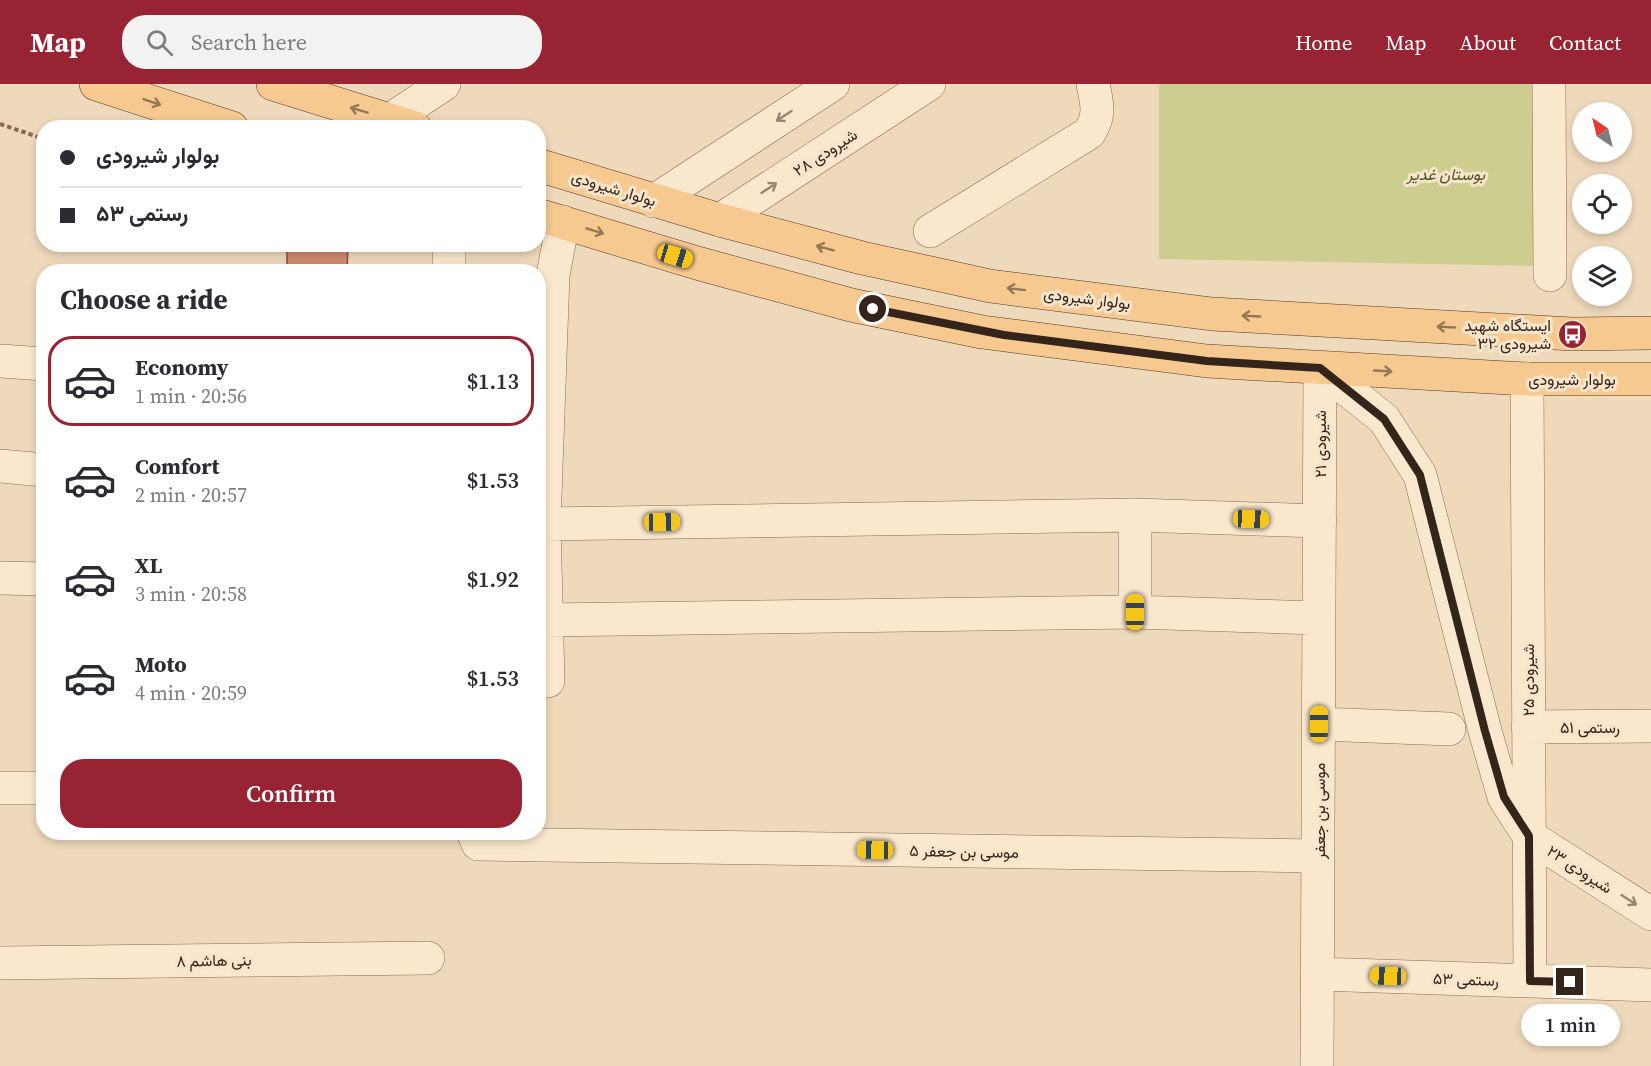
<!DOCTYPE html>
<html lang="en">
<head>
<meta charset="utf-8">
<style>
	body { margin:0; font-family:"Source Serif 4",Vazirmatn,serif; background:#f2f2f3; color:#2b2b33; height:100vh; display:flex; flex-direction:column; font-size:22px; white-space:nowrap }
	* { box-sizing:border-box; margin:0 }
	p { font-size:20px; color:#7c7c81 }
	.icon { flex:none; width:33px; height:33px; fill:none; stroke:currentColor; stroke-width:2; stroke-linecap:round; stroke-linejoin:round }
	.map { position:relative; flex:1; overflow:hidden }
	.side { position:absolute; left:36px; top:180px; width:510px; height:576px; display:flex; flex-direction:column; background:#fff; border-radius:24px; box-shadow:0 3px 9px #0003 }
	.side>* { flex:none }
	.hud { position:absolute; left:36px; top:36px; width:510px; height:132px; border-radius:24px; box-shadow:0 3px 9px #0003; display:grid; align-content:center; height:132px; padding:0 24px; background:#fff }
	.needle { width:39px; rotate:325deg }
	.controls { position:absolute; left:1572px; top:18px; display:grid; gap:12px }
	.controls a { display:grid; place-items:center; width:60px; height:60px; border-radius:50%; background:#fff; box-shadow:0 3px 9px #0003; font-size:30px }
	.end { position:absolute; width:27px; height:27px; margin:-14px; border:8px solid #35241a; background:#fff; box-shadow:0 0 0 3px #fff }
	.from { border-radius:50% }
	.bubble { position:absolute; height:42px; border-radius:21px; background:#fff; box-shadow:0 3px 9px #0003; font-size:20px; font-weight:600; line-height:42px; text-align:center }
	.car { position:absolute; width:18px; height:36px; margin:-18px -9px; border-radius:8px; box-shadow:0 0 4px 2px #0007; background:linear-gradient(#f5c518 24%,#345 0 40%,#f5c518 0 76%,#345 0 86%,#f5c518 0) }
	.hud b { display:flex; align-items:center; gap:21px; height:57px; font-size:22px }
	.hud b+b { border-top:2px solid #e1e1e2 }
	.hud i { width:15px; height:15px; background:#2b2b33 }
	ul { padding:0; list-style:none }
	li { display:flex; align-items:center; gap:18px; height:90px; margin:0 12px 9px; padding:0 12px; border:3px solid transparent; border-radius:24px }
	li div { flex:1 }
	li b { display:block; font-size:22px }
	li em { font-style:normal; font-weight:600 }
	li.current { border-color:#982332 }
	li>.icon { width:54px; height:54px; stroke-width:1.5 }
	h2 { padding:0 24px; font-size:27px; line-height:72px }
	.cta { display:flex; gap:12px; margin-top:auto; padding:12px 24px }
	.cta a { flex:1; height:69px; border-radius:24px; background:#982332; color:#fff; font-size:24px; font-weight:600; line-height:69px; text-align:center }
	header { display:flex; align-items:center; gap:36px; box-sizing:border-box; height:84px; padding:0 30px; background:#982332; color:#fff }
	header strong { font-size:28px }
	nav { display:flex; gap:33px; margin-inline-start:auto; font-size:21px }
	.search { width:420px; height:54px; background:#f2f2f3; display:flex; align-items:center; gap:15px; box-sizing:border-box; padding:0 21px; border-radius:24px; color:#7c7c81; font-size:22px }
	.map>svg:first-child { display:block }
	.green { fill:#cdcd8f }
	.building { fill:#cf8b6f; stroke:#864f3a; stroke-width:1.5 }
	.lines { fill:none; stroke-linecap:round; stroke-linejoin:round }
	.minor-casing { stroke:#876955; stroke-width:34 }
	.major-casing { stroke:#54382a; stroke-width:34 }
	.path { stroke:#876955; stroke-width:4; stroke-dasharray:4.5 3; stroke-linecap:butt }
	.minor { stroke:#fae8ce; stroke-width:33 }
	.major { stroke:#f5c990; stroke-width:33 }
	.oneway { stroke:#957655 }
	.oneway2 { stroke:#988674 }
	.route { stroke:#35241a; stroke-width:8 }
	.labels { text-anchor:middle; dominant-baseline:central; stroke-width:6; stroke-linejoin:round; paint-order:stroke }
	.street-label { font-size:16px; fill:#35241a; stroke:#f6e4cb }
	.park-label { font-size:16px; font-style:italic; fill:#4c5220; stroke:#f6e4cb }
	.poi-label { font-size:16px; fill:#35241a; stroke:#f6e4cb; text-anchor:end }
</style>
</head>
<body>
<header>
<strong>Map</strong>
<div class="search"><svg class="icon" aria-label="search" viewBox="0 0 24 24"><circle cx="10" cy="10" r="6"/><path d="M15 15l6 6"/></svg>Search here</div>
<nav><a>Home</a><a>Map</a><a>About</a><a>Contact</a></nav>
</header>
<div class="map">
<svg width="1651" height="982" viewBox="0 0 1651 982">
	<rect width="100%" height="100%" fill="#efd9bb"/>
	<path class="green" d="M1159,0H1532L1540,182L1159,175Z"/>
	<path class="building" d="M287,160H348L347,188H287Z"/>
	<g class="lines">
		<defs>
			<path id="minor" d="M1549,0L1550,191
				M390,36L444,0
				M654,117L833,0
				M720,136L929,0
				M930,147L1089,49C1101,31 1097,20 1093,0
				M449,188V160
				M0,277L44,280
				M1320,284L1384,335L1420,391L1485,647L1504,713L1529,752L1651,830
				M1527,295L1530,897
				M0,382L44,386
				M544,440L1135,431L1320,437
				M0,494L44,495
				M1135,528V431
				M547,536L1135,528L1319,534
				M548,597L544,440L553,191L563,138
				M1319,640L1449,645
				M1528,643L1651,642
				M0,704H44
				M473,748L478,760L1318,772
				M0,879L428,874
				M1318,890L1651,901
				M1317,982L1320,284"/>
			<path id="major" d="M96,0L232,44
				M273,0L415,44
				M538,81L720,136L862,174L990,202L1212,230L1572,250L1651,249
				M538,131L697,179L851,221L982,248L1207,277L1527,295H1651"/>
		</defs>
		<use href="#minor" class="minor-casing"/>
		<use href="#major" class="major-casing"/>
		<path class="path" d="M0,40L44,55"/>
		<use href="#minor" class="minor"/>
		<use href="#major" class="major"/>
	</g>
	<defs><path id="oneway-shaft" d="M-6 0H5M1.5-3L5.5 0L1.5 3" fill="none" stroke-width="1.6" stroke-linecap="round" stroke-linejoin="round" transform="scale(1.5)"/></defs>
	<g class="oneway">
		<use href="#oneway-shaft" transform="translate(152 18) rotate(18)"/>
		<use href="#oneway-shaft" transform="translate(359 26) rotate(-163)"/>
		<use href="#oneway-shaft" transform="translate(595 147) rotate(17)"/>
		<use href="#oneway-shaft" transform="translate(825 164) rotate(-165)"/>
		<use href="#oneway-shaft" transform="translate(1016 205) rotate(-173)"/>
		<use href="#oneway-shaft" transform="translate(1251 232) rotate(-177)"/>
		<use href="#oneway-shaft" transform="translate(1446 243) rotate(-177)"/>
		<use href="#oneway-shaft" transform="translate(1383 287) rotate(3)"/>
	</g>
	<g class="oneway2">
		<use href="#oneway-shaft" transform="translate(784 32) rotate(147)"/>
		<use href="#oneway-shaft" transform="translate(769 104) rotate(-33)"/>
		<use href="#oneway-shaft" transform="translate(1629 816) rotate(33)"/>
	</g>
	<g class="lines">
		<path class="route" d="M873,225L1004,251L1207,277L1320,284L1384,335L1420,391L1485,647L1504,713L1529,752L1530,897L1570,898"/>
	</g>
	<defs>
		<symbol id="bus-disc" viewBox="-11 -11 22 22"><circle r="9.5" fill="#982332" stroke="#f6e4cb"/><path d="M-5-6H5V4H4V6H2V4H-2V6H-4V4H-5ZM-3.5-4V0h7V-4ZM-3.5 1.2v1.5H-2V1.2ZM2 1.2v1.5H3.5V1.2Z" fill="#fff"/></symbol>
	</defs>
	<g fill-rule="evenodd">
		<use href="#bus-disc" x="1556" y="234" width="33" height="33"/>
	</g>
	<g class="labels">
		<g class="street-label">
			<text transform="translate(825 68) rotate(-33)">شیرودی ۲۸</text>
			<text transform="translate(614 104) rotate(17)">بولوار شیرودی</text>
			<text transform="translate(1087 214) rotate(7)">بولوار شیرودی</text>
			<text x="1572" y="295">بولوار شیرودی</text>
			<text transform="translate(1320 360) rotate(-90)">شیرودی ۲۱</text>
			<text transform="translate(1528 596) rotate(-90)">شیرودی ۲۵</text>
			<text x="1590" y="643">رستمی ۵۱</text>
			<text transform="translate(1319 727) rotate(-90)">موسی بن جعفر</text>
			<text transform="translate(964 767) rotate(1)">موسی بن جعفر ۵</text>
			<text transform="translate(1580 785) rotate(33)">شیرودی ۲۳</text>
			<text transform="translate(214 876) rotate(-1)">بنی هاشم ۸</text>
			<text transform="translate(1466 895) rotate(2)">رستمی ۵۳</text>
		</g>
		<g class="park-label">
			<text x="1446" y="90">بوستان غدیر</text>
		</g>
		<g class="poi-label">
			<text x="1551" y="241">ایستگاه شهید<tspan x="1551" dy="18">شیرودی ۳۲</tspan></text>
		</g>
	</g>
</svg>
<div class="controls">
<a><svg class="needle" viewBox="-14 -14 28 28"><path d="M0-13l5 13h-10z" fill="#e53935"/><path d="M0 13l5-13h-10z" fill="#7c7c81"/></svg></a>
<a><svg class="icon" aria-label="locate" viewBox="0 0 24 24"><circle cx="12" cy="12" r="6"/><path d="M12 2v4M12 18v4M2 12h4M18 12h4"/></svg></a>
<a><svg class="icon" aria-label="layers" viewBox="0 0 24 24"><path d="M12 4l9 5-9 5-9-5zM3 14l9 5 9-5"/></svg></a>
</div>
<i class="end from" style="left:873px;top:225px"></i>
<i class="end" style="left:1570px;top:898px"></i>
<div class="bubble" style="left:1521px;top:920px;width:99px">1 min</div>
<i class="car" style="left:675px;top:172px;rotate:107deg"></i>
<i class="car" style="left:1251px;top:435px;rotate:92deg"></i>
<i class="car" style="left:662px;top:438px;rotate:89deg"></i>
<i class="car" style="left:1135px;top:528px;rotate:0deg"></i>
<i class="car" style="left:1319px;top:640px;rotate:0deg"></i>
<i class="car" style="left:875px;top:766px;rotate:271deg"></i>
<i class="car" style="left:1388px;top:892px;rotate:272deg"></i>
<div class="hud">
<b><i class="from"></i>بولوار شیرودی</b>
<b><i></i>رستمی ۵۳</b>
</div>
<section class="side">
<h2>Choose a ride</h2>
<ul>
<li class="current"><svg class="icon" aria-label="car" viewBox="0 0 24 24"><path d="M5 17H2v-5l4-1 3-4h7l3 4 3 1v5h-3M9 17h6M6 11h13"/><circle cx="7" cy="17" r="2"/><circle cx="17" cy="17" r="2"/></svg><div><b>Economy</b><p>1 min · 20:56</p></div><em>$1.13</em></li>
<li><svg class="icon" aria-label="car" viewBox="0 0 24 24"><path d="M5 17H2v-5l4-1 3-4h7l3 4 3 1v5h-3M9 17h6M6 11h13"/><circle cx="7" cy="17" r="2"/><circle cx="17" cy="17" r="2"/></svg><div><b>Comfort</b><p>2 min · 20:57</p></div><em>$1.53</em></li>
<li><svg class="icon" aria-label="car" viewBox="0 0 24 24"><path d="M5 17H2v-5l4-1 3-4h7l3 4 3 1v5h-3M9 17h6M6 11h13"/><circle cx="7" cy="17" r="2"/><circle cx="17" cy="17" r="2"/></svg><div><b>XL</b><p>3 min · 20:58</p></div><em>$1.92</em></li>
<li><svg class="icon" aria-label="car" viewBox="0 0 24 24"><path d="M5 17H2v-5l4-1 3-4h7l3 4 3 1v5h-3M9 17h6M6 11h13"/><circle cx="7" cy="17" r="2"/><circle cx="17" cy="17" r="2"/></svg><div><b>Moto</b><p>4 min · 20:59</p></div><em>$1.53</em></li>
</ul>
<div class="cta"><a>Confirm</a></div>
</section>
</div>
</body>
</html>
